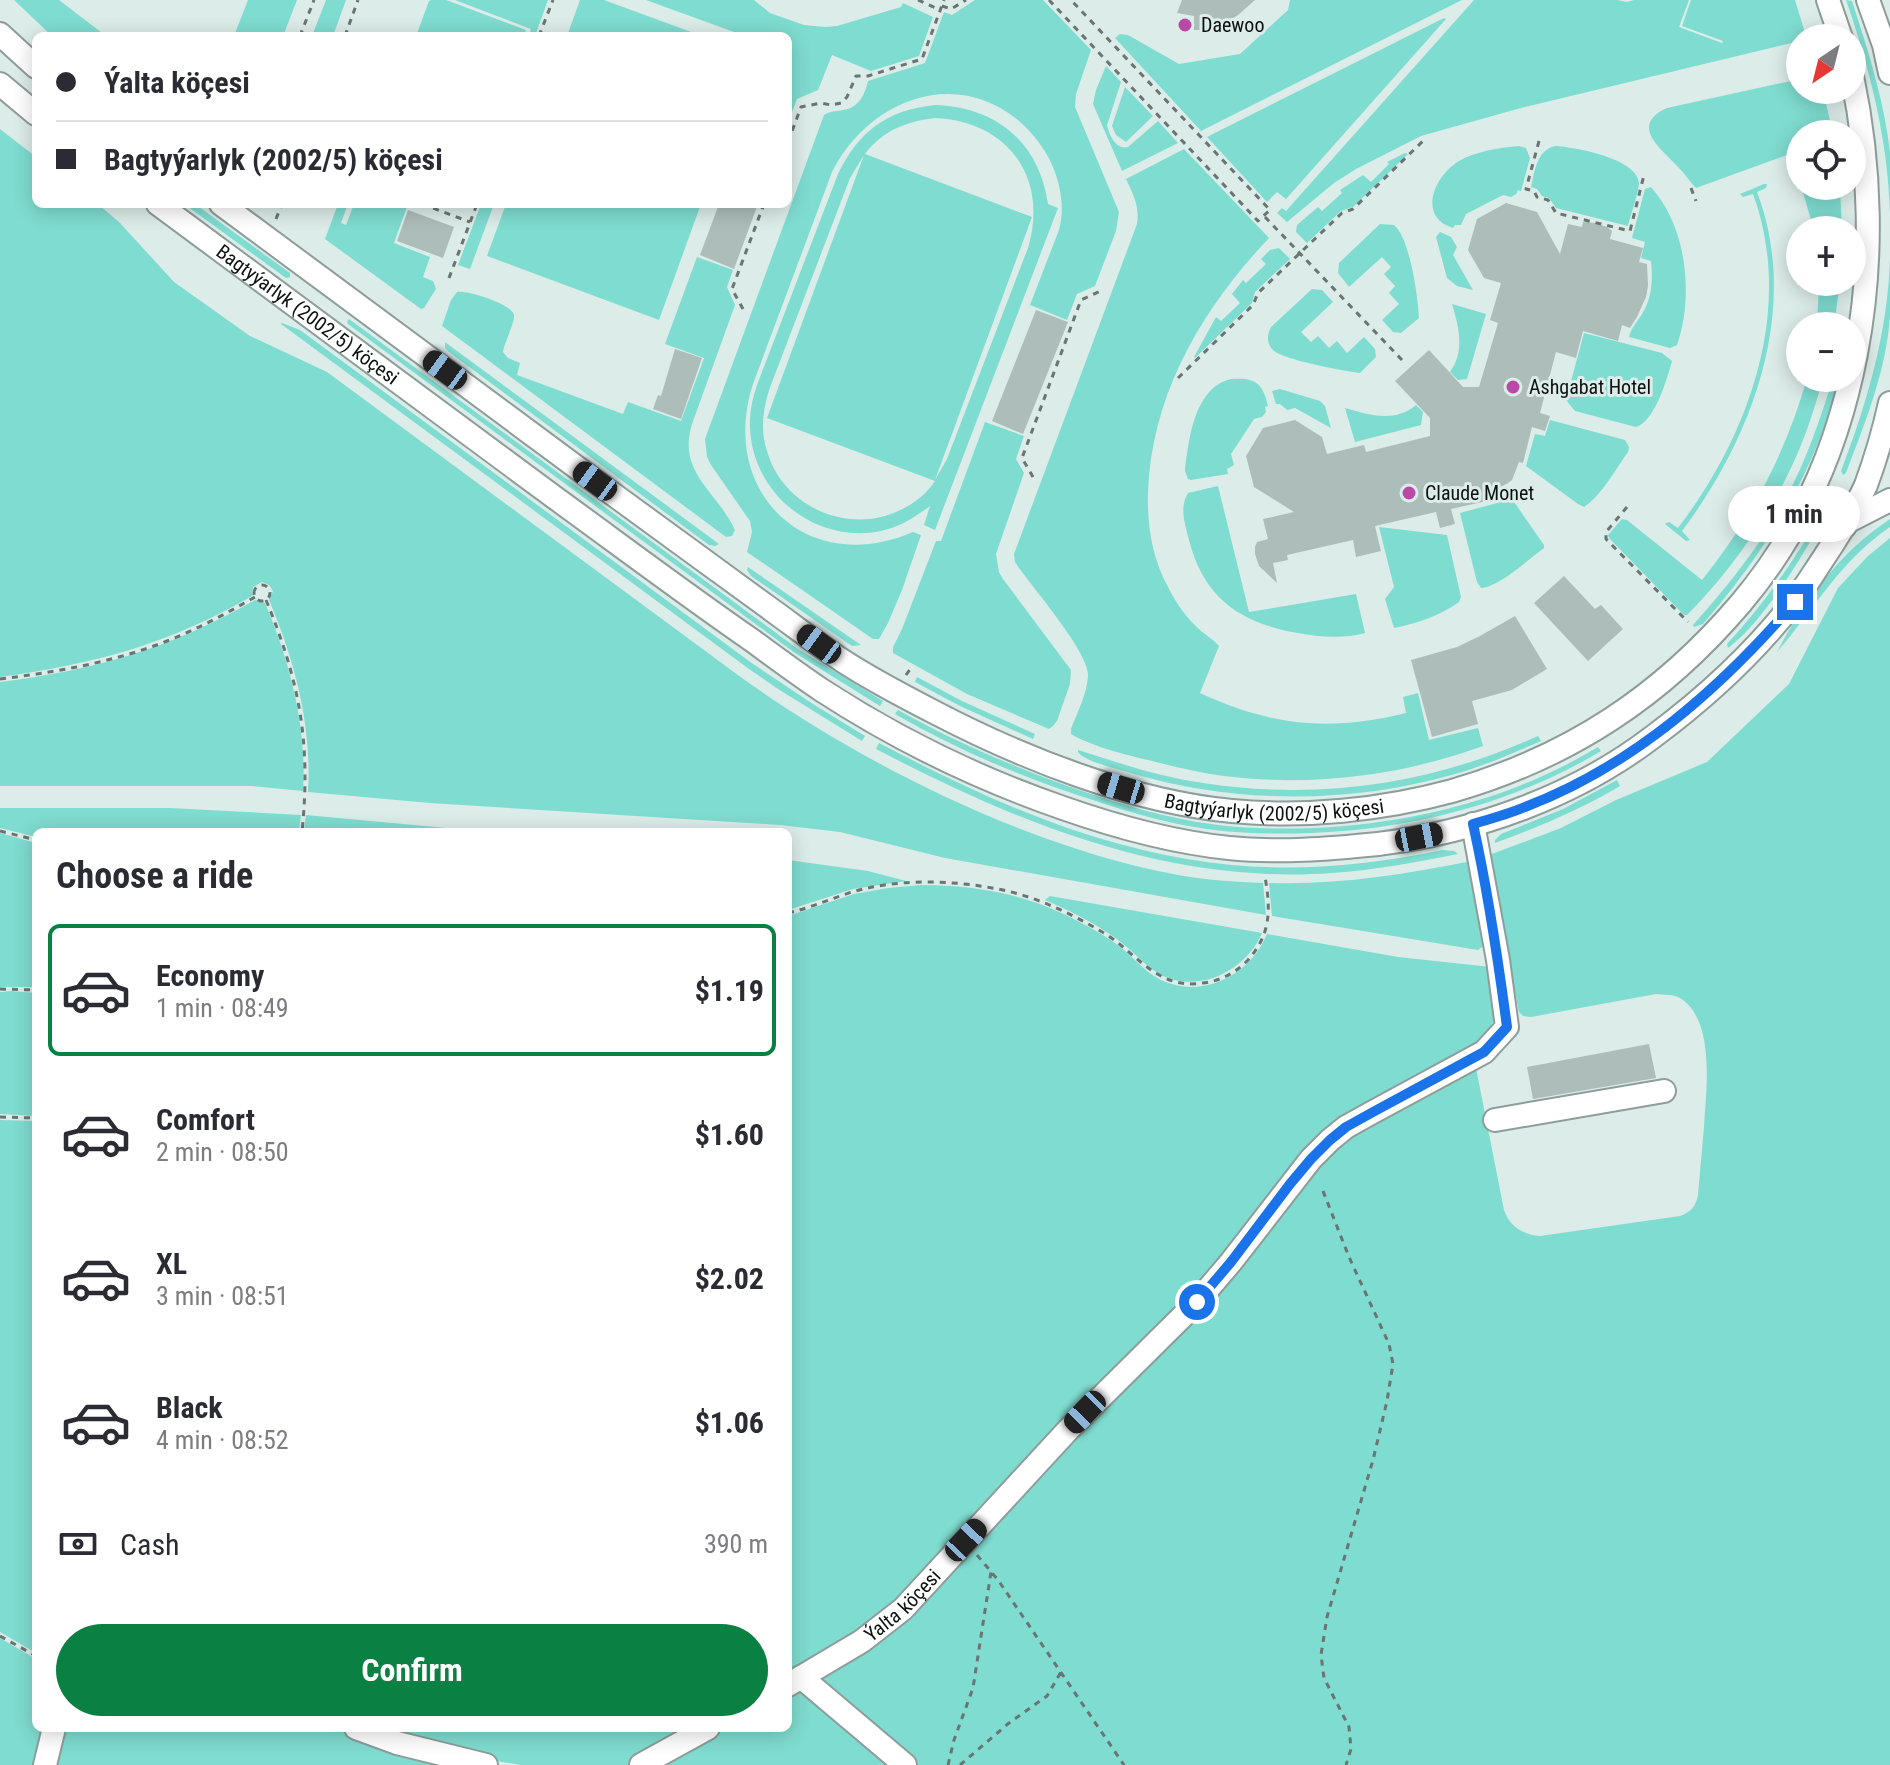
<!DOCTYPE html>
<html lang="en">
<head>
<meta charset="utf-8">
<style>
	body { margin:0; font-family:"Roboto Condensed",sans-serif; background:#f2f2f3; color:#2b2b33; height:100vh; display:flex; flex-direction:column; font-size:30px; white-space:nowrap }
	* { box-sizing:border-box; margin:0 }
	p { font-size:26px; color:#7c7c81 }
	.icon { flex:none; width:44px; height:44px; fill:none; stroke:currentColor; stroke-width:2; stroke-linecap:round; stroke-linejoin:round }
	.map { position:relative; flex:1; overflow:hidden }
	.side { position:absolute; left:32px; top:828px; width:760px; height:904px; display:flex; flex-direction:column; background:#fff; border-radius:12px; box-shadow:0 4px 20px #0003 }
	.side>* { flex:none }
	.hud { position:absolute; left:32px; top:32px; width:760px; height:176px; border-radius:12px; box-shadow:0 4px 20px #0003; display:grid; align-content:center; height:176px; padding:0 24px; background:#fff }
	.needle { width:52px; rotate:215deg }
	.fabs { position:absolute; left:1786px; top:24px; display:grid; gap:16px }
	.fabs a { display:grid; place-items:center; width:80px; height:80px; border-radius:50%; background:#fff; box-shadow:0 4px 20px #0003; font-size:40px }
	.end { position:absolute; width:36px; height:36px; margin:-18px; border:10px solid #1a73e8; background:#fff; box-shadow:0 0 0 4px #fff }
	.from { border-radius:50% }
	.bubble { position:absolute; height:56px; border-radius:28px; background:#fff; box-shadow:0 4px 20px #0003; font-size:26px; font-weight:700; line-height:56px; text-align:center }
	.car { position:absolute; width:24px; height:48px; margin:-24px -12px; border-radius:10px; box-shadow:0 0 6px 2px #0007; background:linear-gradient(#222 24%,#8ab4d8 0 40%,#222 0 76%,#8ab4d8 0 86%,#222 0) }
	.hud b { display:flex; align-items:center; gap:28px; height:76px; font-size:30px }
	.hud b+b { border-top:2px solid #e1e1e2 }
	.hud i { width:20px; height:20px; background:#2b2b33 }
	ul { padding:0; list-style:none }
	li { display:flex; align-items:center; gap:24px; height:132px; margin:0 16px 12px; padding:0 8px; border:4px solid transparent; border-radius:12px }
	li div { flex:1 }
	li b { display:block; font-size:30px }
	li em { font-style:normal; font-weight:700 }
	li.selected { border-color:#0b8043 }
	li>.icon { width:72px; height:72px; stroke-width:1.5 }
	h2 { padding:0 24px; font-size:36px; line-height:96px }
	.pay { display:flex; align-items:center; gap:20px; height:88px; padding:0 24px; font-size:30px }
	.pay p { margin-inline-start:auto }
	.action { display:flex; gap:16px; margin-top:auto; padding:16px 24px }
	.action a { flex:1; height:92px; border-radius:48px; background:#0b8043; color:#fff; font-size:32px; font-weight:700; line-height:92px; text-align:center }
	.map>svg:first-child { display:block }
	.green { fill:#7fdcd0; fill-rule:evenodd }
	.building { fill:#adbdba }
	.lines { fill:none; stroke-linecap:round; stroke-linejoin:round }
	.minor-casing { stroke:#8e9d9a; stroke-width:26 }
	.path { stroke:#6a7472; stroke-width:3; stroke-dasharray:6 6; stroke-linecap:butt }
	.minor { stroke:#fff; stroke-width:22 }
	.route { stroke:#1a73e8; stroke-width:10 }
	.poi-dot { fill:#b949a6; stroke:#dcece9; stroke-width:3 }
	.labels { text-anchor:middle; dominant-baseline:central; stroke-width:6; stroke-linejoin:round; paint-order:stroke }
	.poi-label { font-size:20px; fill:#0c1110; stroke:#dcece9; text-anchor:start }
	.street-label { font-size:20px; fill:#0c1110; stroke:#dcece9 }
</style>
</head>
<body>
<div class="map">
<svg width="1890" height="1765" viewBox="0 0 1890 1765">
	<rect width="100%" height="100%" fill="#dcece9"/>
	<path class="green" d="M14,0H59L106,36H52Z
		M248,0H297L283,36H234Z
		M326,0H346L333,36H312Z
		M431,0H446L526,30L524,36H416L429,1Z
		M455,0H548L535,36H529L531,29Z
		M580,0H604L702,36H567Z
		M646,0H754L770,13L804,25L825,27L837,26L901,7L903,3L933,17L919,56L871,71L832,55L818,90L797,99L788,122V36H745Z
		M975,0H1043L1091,50L1076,94L1075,107L1119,212L1116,231L1095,286L1077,294L1067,320L1030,305L1059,230C1064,211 1062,194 1056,175C1049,153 1035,135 1018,120C952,66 867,102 832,172L753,384C718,492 807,578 913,532L921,535L902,590L888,623L879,639H873L747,552L752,532L750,521L711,465L707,457L705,439L824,115C832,110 835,112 843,110C859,108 865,94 868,81L925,63L944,12L952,15Z
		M1290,0H1462L1201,131L1115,38L1120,34L1128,35L1179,64L1240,54L1288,10Z
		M1474,0H1617L1627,2L1634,0H1689L1679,27L1722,43L1723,41L1682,26L1691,0H1795L1806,36L1805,38H1800V41L1521,108L1421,136L1356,169L1334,183L1287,222L1277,213L1282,208L1286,211Z
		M1846,0L1852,1C1868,50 1884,100 1890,152C1890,172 1890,193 1890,214C1888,140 1870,69 1846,0Z
		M1444,18L1446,19L1286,199L1277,192L1267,202L1207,137Z
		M1106,66L1121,82L1107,125C1109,135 1116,150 1128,147L1158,121L1178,143L1122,171L1093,104L1096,90Z
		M1800,79V90H1823L1833,134H1800V184L1787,155L1696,188C1690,182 1685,174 1679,168C1664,151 1627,126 1667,108Z
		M1125,87L1153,116L1126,142L1116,135L1112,126Z
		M935,105C996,107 1039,142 1048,204L1058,208L935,530L924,525L930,506C915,517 900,527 881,531C813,545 748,490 750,421C750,409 753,397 757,385L838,174C859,131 887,110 935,105ZM935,118C1008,121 1049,178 1028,248L947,459L935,480L1032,217L865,154C882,131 907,121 935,118ZM864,155L767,418L935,481C924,498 905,510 885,516C836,530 781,501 767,451C760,430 763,410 769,390L850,178Z
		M0,129L36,157V204H98L120,223L174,282L250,336L327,372L742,678C865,766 1029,847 1178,875C1206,880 1235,882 1263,883L1266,915L945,858L840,832L780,825L430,803L308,792C312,726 295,661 269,600L273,591L269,585L262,582L253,587L252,596C169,644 95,664 0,677Z
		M1519,146L1526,148L1530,158L1521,191L1518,190L1516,194L1511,197L1503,195L1466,214L1461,225H1455L1453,228C1417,217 1434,176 1459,161C1476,151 1499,148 1519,146Z
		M1555,146C1574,147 1637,158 1639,183C1639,191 1630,217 1628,226L1556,208L1549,198L1542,196L1537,189L1531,187C1535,171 1536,151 1555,146Z
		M1184,149L1269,238C1202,309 1152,393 1148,492C1147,525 1152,558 1168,587C1176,603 1187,619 1201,631C1207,636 1214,640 1219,646L1200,693C1272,726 1329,732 1406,713L1403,697L1418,693L1429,740L1478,728L1483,746C1401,776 1311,787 1224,776C1200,773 1176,767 1152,761C1127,755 1093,747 1071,734V729C1077,713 1087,694 1088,676C1090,654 1034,589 1019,568L1015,562L1014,554L1137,224C1140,207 1133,194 1126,179Z
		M1405,153L1408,154L1353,207L1341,211L1307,243L1296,232L1297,225L1318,207L1322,211L1342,193L1340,190L1363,175L1371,182L1389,164L1387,162Z
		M1764,184H1767L1766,188L1757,192C1801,308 1753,437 1682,531L1690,540L1686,541L1665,524L1669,522L1678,528C1749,435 1795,309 1753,194L1743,197L1740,194Z
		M1801,186H1840L1842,230H1814Z
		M1651,187C1687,227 1694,296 1677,345L1670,348L1629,337C1631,328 1637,322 1642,314C1652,298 1653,280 1651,261L1641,258L1645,242L1632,238L1645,189Z
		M184,204H195L290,273V277L286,278Z
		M338,204H348L341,223L346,225L354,204H408L394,243L430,257L423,277L433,281L436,289L424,308L421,309L325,239Z
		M481,204H494L470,269L458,265Z
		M506,204H701L659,320L487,256Z
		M1380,224L1394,225C1410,238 1418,297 1419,318L1401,333L1393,332L1382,320L1399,304L1389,293L1395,286L1384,274L1391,267L1382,257L1349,287L1338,273L1339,263Z
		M1440,232L1451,237L1457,247L1453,255L1473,290L1457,286L1447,278L1436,237Z
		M1279,248L1290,259L1255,292L1252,303L1195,358L1194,357L1216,317L1221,321L1240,303L1232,294L1243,280L1246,283L1266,264L1261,259L1270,250Z
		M697,257L733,270L727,287L735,305L692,424C677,473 717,491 735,530L732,536L726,537L442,326L451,300L457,292C467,290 512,304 514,315C515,323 504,343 503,352L508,358L520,363L517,375L623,414L628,402L681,421L704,358L665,344Z
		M1890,258C1890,277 1890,296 1890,315C1887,369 1865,423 1846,473L1843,475L1841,471C1867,403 1888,332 1890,258Z
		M1819,282H1840L1834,326H1817Z
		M1312,289L1322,290L1333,302L1301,332L1311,342L1318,336L1329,348L1337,341L1347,353L1364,337L1375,349L1376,357L1360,373C1344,371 1283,360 1273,350C1266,343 1267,335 1271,327Z
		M1452,304L1486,314L1467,379L1458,380L1450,372C1465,351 1459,327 1452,304Z
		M349,319L798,649L883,701L880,706L795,653L348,324L347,322Z
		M282,323L300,330L753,664L813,704L865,736L862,741L778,689L749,669L281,324Z
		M1584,333L1662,353L1672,361C1667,379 1655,421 1636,427L1575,411L1566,400Z
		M445,342L719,544L715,546L709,545L449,352L445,348Z
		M1807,378H1823C1814,411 1803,445 1787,476C1763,525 1726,576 1687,615H1684L1609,538L1608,535L1622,519L1627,520L1702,580C1751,519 1786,453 1807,378Z
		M1833,378H1839C1833,400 1827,422 1818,443C1791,510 1750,570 1703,624L1694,627L1693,625C1727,587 1761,545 1785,500C1806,461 1820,420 1833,378Z
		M1231,379C1255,377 1263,383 1268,406L1265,407L1266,412L1262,417L1254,419L1231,454L1234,465L1227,469L1228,474L1191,480L1188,479L1185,471C1189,439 1194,388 1231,379Z
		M1280,389L1320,401L1325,406L1331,428L1295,408L1287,410L1280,404H1276L1272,391Z
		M1416,405L1423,412L1421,425L1355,442L1345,408C1369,415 1395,423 1416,405Z
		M1550,420L1625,440L1629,447L1628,452C1615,470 1602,495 1584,507L1578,504L1526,466L1535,434L1545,436Z
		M985,422L1024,436L1016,459L1024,473L996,554L999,572L1003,579L1071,670L1070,684L1057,721L1053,726L1049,729L967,694L893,653V647L902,629L936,541H941Z
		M1218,486L1249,612L1356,594L1365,633C1344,639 1319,637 1298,633C1241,623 1204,599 1189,540C1185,524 1179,507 1188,493Z
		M1512,499L1544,545V548C1529,559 1499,587 1481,588L1477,582L1460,513Z
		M1818,519L1822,521C1800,560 1763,622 1728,648L1727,644C1763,605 1792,564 1818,519Z
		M1890,519V527C1839,562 1816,607 1777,652C1804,601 1841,551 1890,519Z
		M1379,527L1447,535L1461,597L1459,602C1441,615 1416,624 1394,628L1385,599L1394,587Z
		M1890,538V1765H655L727,1728H788V1693L864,1647L1337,1142L1475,1063L1504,1210C1510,1227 1522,1234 1540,1236L1680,1216C1691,1212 1696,1206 1698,1195C1700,1172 1702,1149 1704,1127C1706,1092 1716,1020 1680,998C1673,994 1664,995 1656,994L1531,1017L1523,1016L1519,1012L1489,855L1561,828L1616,800L1707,762L1789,684L1838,588L1868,556Z
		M748,567L861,645L852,646L751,576L747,570Z
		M255,600L265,603C290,662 307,727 303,791L251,786H0V682C96,670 171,648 255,600Z
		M917,677L962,701L1035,734L1033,739L960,706L915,682Z
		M898,710C955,742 1014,767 1076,789C1120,804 1165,818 1211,824C1245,829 1280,829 1314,828C1414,823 1512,799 1598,747L1601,751C1512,804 1413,829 1311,833C1278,834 1246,834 1214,830C1174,825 1134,814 1096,801C1026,779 959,751 895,714Z
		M1538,736L1541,741C1513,753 1484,766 1455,774C1351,804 1237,804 1134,774C1120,769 1086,763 1078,752V750C1119,763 1160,777 1203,783C1319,801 1432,784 1538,736Z
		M879,743C976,794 1078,841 1187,859C1271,874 1359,868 1442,850L1454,851L1458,854C1417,862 1375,870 1332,873C1169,885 1017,823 876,749Z
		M1617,780L1620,786C1580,810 1538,827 1495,843V840L1501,834L1563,809Z
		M0,808H170L301,815L299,831L295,832H36V837L0,828Z
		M306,815L489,832H311L304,831Z
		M0,833L36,843V987H0Z
		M788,860L868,871L906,881L853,889L788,910Z
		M1467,862L1470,866L1485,945L1478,950L1272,916L1269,883C1338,885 1400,875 1467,862Z
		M921,885C968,885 1016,892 1059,912C1081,922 1104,934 1123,949C1136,960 1146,973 1161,980C1203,1000 1251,974 1267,934L1398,957L1491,967L1495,1019L1477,1047L1390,1092L1226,1258L897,1607L788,1679V916L854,894L888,888Z
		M1050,896L1262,933C1246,971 1198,995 1159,974C1141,963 1129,946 1111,935C1091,921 1068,910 1045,900Z
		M11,991L36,993V1116L0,1114V992Z
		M0,1120L36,1121V1653L0,1632Z
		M0,1638L36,1659V1728H46L37,1765H0Z
		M59,1728H337L461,1765H50Z
		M374,1728H697L630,1765H521L485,1759Z"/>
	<path class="building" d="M1182,0H1255L1238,15L1222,25L1204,30H1194V16L1177,13Z
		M1506,203L1537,212L1560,254L1568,224L1582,227L1583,222L1595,223L1607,227L1612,231L1610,239L1643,248L1639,262L1647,264L1648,286L1646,297L1637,317L1630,328L1622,325L1618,341L1583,331L1576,358L1556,352L1540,413L1550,416L1545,431L1532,427L1523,463L1519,462L1512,480L1508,483L1489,493L1491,500L1451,509L1455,524L1440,528L1436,512L1375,526L1381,551L1356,557L1353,540L1287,555L1288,560L1273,563L1277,583L1259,566L1255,554V547L1257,542L1268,539L1263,519L1294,512L1254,487L1246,456L1263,428L1295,420L1322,437L1327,454L1364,445L1366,452L1430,436V418L1395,381L1429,350L1463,387H1479L1498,323L1490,320L1501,283L1484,278L1468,250L1477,219Z
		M719,204H758L734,269L700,255Z
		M408,210L454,227L443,258L397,241Z
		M1036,310L1068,322L1023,434L992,421Z
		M675,349L702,358L681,419L653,409L658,395L661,396Z
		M1564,576L1595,609L1601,605L1623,629L1588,661L1534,603Z
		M1515,616L1547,669L1512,690L1472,701L1478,724L1432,737L1411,660L1457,647L1480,636Z
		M1649,1044L1656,1078L1533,1099L1527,1067Z"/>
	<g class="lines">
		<defs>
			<g id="minor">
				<path d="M1828,0L1841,38"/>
				<path d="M1868,0L1884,45L1890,73"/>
				<path d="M0,34L36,67"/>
				<path d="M0,84L36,114"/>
				<path id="s1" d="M158,204C290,301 422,399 554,497C620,545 685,594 753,641C776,658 799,675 823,691C897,739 979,779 1063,808C1117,827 1171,842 1229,848C1278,853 1329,849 1378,844C1476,832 1576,796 1654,736C1705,698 1754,653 1793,603C1804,589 1813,574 1823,559C1839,535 1854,511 1866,485C1876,458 1884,430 1890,403"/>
				<path id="s2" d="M221,204C350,299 478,394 606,489C663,530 719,572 776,613C798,629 820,646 843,661C872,680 903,696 934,712C1022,758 1133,802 1232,811C1304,818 1382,810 1452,791C1570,757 1662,696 1741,603C1862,460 1890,255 1852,76"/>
				<path d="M1810,500L1845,526"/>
				<path d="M1847,522L1890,500"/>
				<path d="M1495,1120L1664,1091"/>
				<path d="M801,1677L905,1765"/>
				<path id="s3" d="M788,1685L862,1641L903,1609L1068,1430L1197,1302L1231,1262L1311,1159L1330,1140L1346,1127L1373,1112L1484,1052L1507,1027L1498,960L1473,824"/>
				<path d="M356,1728L397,1743L486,1765"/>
				<path d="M45,1765L54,1728"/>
				<path d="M641,1765L708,1728"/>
			</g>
		</defs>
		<use href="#minor" class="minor-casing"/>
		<path class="path" d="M918,0L940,10
			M1049,0L1258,221L1270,210L1071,0
			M942,6L951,9L966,0
			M300,36L314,0
			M345,36L358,0
			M539,36L553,0
			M1539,141L1526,189L1534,191L1537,197L1548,200L1556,213L1630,231L1644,175
			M788,142L801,107L821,103L831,105L841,103L847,97L856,76H868L922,59L944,0
			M1691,188L1696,201
			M422,204L470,222
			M114,207L116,204
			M1265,217L1403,361
			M276,219L282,204
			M449,278L477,204
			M743,309L732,289L764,204
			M1178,378L1253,305L1258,293L1342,213L1353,209L1424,140
			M1033,477L1022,458L1081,300L1103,290
			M1627,507L1606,532V539L1688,622
			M254 593a8 8 0 1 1 16 0a8 8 0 1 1-16 0Z
			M266,600C300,682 311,744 302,832
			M906,675L911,668
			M0,679C57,672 114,662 167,641C198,629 227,613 255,597
			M0,831L36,840
			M788,913C810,908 830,899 852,892C900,878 954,880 1003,890C1039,898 1072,914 1104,933C1138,954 1157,990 1203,983C1219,981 1234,974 1246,962C1271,936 1271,910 1265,877
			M0,989L36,990
			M0,1117L36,1118
			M1323,1191L1349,1257L1389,1344L1393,1364L1387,1401L1373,1460L1327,1617L1321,1655L1324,1678L1349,1727L1351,1749L1346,1765
			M977,1555L998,1580L1124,1765
			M0,1636L36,1656
			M948,1765L954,1740L973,1688L991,1572
			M960,1765L1009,1723L1047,1696L1061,1672"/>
		<use href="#minor" class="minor"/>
	</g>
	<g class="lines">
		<path class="route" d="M1197,1302L1231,1262L1290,1184L1311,1159L1330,1140L1346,1127L1373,1112L1484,1052L1507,1027C1498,959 1488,891 1473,824C1490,819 1508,814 1525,807C1633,766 1721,688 1795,602"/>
	</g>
	<g class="poi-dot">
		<circle cx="1185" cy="25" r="8"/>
		<circle cx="1513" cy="387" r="8"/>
		<circle cx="1409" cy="493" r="8"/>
	</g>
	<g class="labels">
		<g class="poi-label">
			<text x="1201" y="25">Daewoo</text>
			<text x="1529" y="387">Ashgabat Hotel</text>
			<text x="1425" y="493">Claude Monet</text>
		</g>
		<g class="street-label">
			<text stroke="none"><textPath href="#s1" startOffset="186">Bagtyýarlyk (2002/5) köçesi</textPath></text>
			<text stroke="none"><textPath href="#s2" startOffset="1234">Bagtyýarlyk (2002/5) köçesi</textPath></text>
			<text stroke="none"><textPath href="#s3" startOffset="140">Ýalta köçesi</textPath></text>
		</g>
	</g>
</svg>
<div class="fabs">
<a><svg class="needle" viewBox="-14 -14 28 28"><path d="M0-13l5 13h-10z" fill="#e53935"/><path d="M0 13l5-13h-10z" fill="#7c7c81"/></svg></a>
<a><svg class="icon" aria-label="locate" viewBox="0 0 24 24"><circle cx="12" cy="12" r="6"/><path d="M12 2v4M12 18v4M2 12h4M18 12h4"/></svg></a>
<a>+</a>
<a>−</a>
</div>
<i class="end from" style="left:1197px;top:1302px"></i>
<i class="end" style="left:1795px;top:602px"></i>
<div class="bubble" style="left:1728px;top:486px;width:132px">1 min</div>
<i class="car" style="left:445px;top:370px;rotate:306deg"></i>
<i class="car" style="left:595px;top:481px;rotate:306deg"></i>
<i class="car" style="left:819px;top:644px;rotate:306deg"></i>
<i class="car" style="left:1121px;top:788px;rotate:287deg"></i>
<i class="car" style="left:1419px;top:837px;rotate:79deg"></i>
<i class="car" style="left:1085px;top:1412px;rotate:224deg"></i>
<i class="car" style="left:966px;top:1540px;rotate:43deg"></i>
<div class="hud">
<b><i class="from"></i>Ýalta köçesi</b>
<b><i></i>Bagtyýarlyk (2002/5) köçesi</b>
</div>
<section class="side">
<h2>Choose a ride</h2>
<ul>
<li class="selected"><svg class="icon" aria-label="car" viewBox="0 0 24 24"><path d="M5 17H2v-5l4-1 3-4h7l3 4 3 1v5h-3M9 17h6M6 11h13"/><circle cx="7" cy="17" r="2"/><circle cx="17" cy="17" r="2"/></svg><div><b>Economy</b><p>1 min · 08:49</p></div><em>$1.19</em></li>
<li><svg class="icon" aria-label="car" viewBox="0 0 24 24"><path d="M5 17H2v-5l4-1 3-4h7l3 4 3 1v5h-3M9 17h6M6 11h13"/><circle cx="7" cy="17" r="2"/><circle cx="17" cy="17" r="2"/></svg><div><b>Comfort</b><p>2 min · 08:50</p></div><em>$1.60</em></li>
<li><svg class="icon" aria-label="car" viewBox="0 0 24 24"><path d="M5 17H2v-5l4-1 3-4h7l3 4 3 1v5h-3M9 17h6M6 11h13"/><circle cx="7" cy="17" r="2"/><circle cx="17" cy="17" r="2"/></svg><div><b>XL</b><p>3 min · 08:51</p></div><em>$2.02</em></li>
<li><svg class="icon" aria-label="car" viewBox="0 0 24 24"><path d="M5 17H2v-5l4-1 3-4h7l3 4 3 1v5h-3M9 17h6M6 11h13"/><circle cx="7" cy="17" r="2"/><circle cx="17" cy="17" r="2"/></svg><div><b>Black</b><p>4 min · 08:52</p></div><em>$1.06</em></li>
</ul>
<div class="pay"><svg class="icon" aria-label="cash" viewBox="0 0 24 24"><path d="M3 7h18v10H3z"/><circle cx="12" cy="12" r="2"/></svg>Cash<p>390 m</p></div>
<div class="action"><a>Confirm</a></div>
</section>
</div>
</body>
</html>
